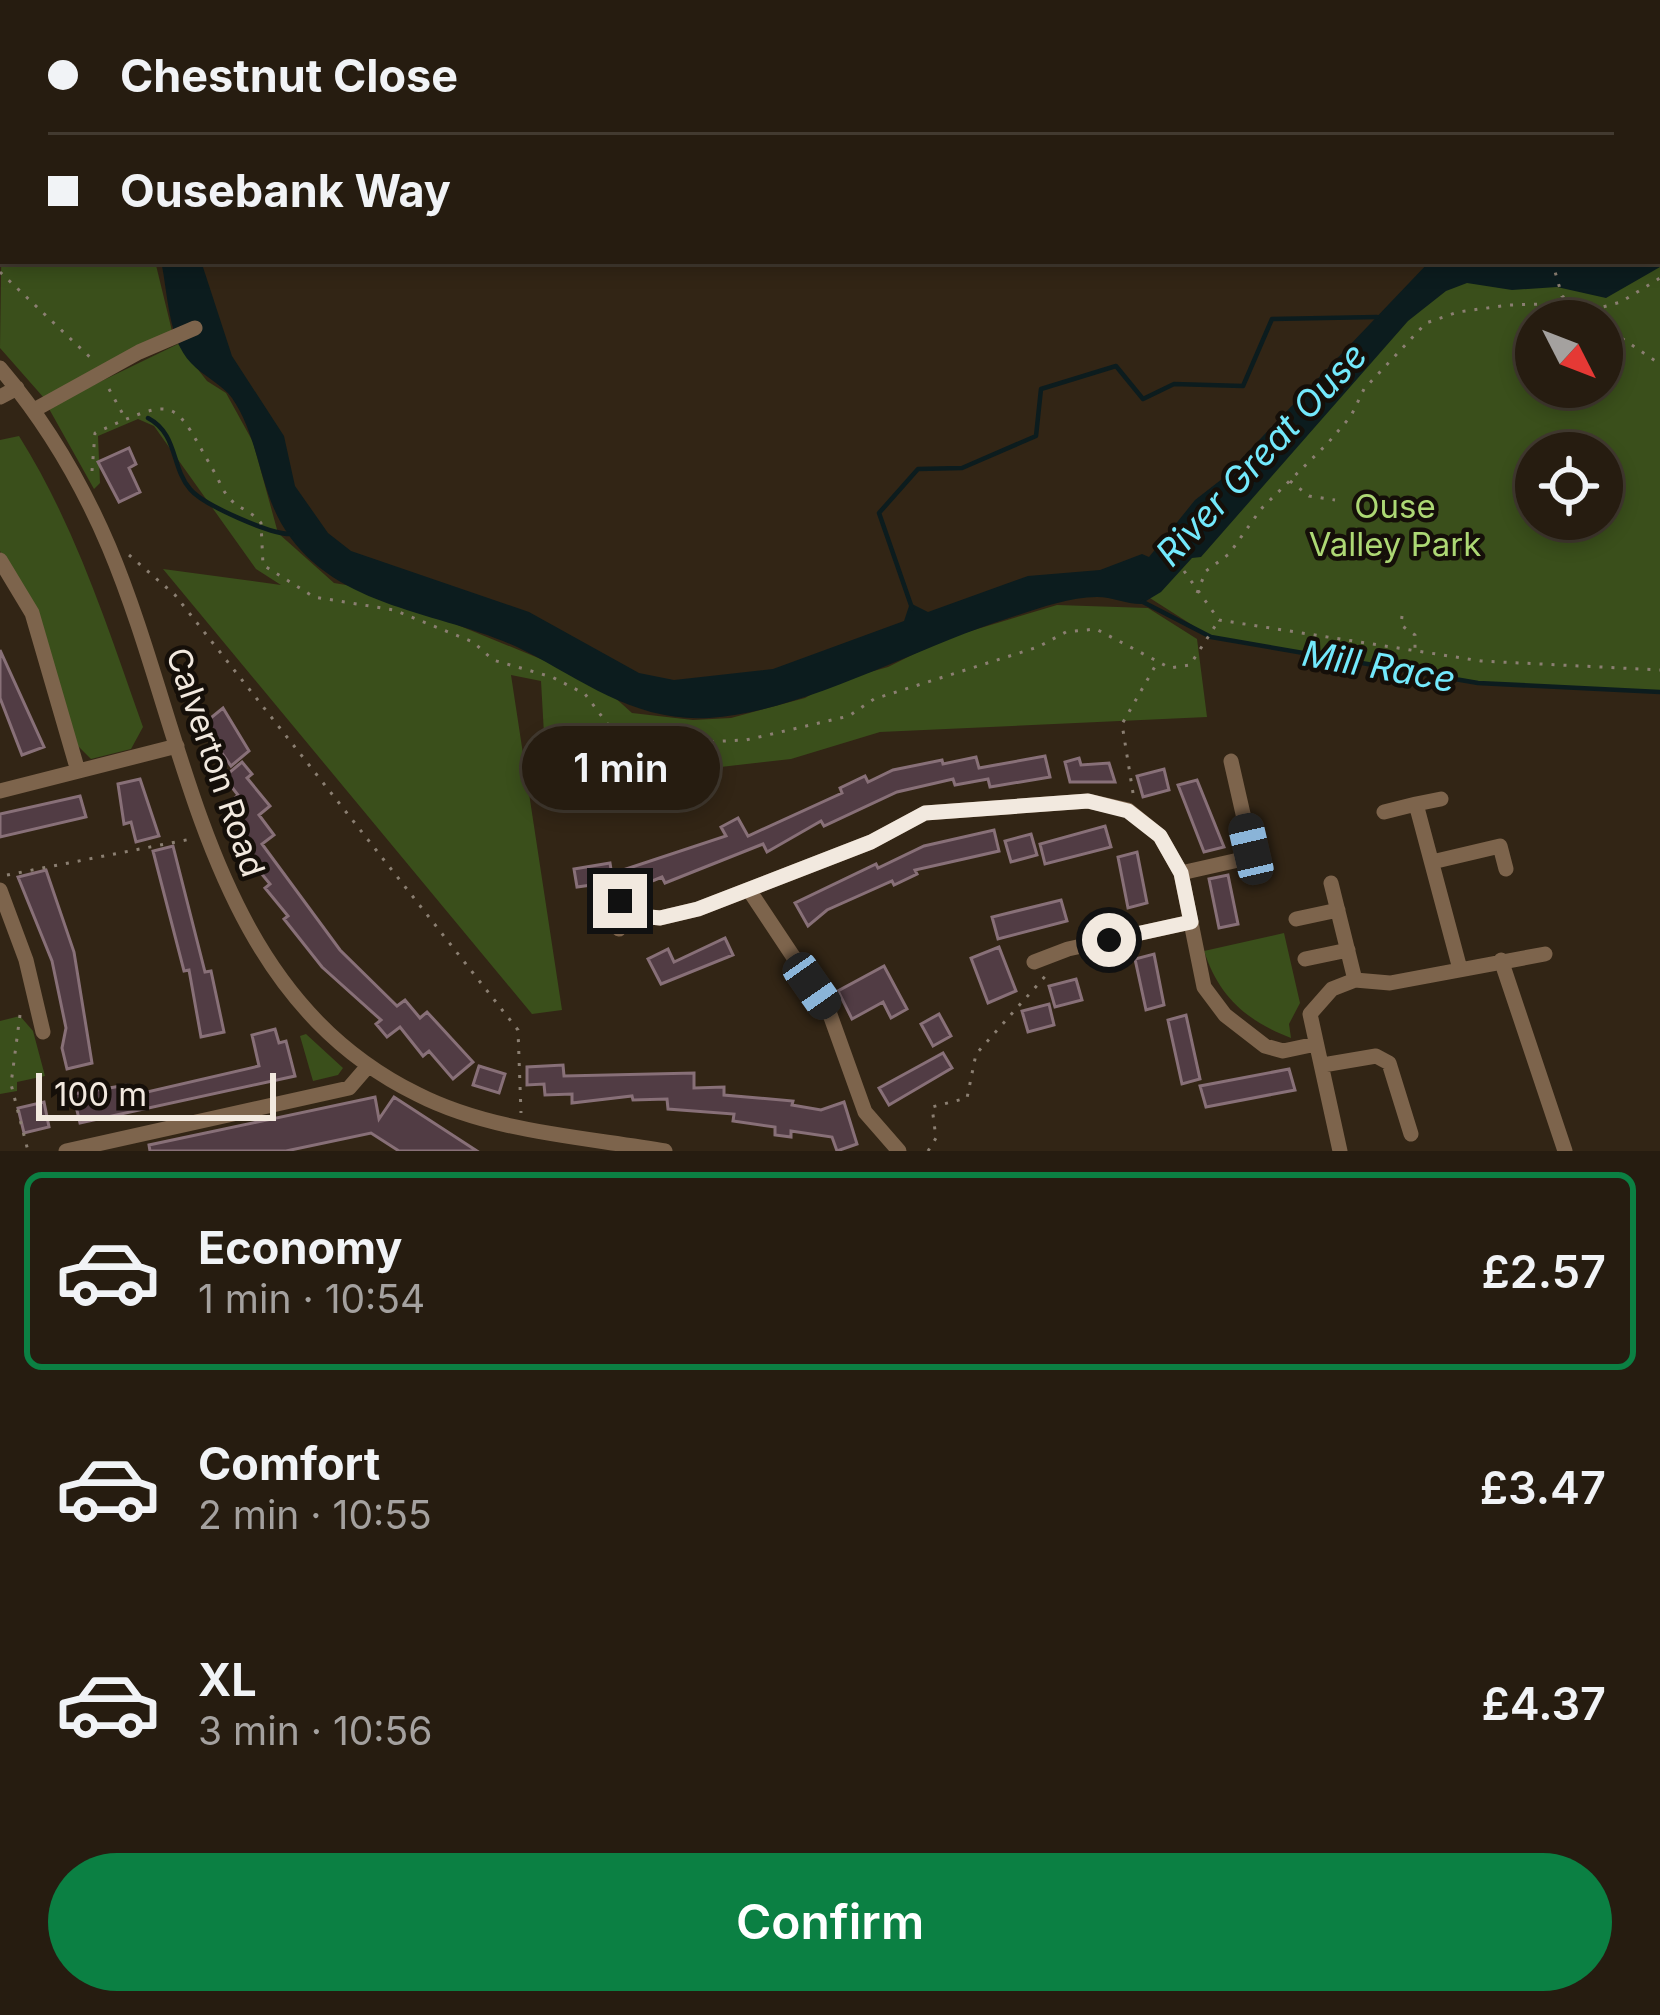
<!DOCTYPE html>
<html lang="en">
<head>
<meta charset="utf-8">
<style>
	body { margin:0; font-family:Inter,sans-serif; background:#2e2519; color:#f1f3f6; height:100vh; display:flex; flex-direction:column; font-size:45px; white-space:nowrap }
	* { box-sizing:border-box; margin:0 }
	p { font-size:39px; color:#a4a19f }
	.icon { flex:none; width:66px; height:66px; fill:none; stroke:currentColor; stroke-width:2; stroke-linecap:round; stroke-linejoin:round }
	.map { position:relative; height:1151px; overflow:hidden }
	.sheet { display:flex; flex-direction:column; background:#261c10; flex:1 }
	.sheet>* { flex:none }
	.hud { position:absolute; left:0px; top:0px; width:1662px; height:264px; box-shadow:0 6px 18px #0003,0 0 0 3px #423a30; display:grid; align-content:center; height:264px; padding:0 48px; background:#261c10 }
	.needle { width:78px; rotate:132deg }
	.controls { position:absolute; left:1515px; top:300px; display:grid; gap:24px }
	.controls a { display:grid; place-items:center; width:108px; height:108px; border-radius:50%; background:#261c10; box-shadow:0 6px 18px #0003,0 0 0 3px #423a30; font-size:60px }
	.scale { position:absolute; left:36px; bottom:30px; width:240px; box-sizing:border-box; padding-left:12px; border:6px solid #f2e9df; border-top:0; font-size:33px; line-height:42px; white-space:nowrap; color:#f2e9df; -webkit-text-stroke:9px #150f09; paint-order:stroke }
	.end { position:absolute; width:54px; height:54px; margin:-27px; border:15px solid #f2e9df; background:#111; box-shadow:0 0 0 6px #111 }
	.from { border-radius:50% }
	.bubble { position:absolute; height:84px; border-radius:42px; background:#261c10; box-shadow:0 6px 18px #0003,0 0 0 3px #423a30; font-size:39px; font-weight:600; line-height:84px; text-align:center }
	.car { position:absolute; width:36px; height:72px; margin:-36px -18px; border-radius:15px; box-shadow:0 0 9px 3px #0007; background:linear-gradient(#222 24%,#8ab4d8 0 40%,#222 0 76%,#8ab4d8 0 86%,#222 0) }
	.hud b { display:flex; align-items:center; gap:42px; height:114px; font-size:45px }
	.hud b+b { border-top:3px solid #423a30 }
	.hud i { width:30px; height:30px; background:#f1f3f6 }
	ul { padding:21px 0 0; list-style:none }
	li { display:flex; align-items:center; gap:36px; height:198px; margin:0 24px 18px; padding:0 24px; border:6px solid transparent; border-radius:18px }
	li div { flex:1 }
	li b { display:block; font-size:45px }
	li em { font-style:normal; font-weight:600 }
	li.selected { border-color:#0b8043 }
	li>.icon { width:108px; height:108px; stroke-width:1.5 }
	.cta { display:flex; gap:24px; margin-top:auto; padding:24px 48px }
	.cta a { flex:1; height:138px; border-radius:72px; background:#0b8043; color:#fff; font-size:48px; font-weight:600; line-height:138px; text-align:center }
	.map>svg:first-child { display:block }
	.green { fill:#3a4f1b; fill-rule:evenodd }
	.water { fill:#0c1c1e }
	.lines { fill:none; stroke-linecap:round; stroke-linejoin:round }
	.stream { stroke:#0c1c1e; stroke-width:4.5 }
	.river { stroke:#0c1c1e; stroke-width:30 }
	.building { fill:#513c44; stroke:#887078; stroke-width:3 }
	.path { stroke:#8b7f72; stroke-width:3; stroke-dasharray:3 9; stroke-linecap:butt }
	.minor { stroke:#7d644c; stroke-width:15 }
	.route { stroke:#f2e9df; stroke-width:15 }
	.labels { text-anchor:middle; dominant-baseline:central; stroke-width:9; stroke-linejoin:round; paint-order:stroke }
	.park-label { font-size:33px; fill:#add874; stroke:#150f09 }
	.street-label { font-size:33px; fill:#f2e9df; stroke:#150f09 }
	.water-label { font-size:36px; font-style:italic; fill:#73e9fc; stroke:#150f09 }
</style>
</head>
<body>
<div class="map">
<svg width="1660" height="1151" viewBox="0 0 1660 1151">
	<rect width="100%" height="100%" fill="#322515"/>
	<path class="green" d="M3,139V261H155L172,331L44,398L0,348Z
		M1660,232V692L1478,683L1211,637L1142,593L1462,261L1553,270L1659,261ZM1536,321H1602V387H1536ZM1536,453H1602V519H1536Z
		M178,344L207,381L226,393L253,442L278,533L334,583L370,589L565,669L602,686L632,713L693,720L731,718L805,698L831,683L888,667L944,639L1057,605L1148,608L1197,639L1207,717L880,732L791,759L547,787L541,681L511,675L562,1010L532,1014L163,569L281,585L256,569L154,426L138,419L98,436L100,483L94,489L48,407Z
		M19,436C76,527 107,626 143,727L131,749L91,759L74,742L32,611L0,551V440Z
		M1284,933L1300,1003L1289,1024L1291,1038C1247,1021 1219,997 1204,951Z
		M20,1016L33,1031L45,1076L17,1082V1091L0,1094V1021Z
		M306,1034L343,1068L338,1075L313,1081L300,1036Z"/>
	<path class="water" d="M1660,236V267L1606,298L1557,287L1512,290L1467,283L1446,291L1408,321L1201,557L1192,558L1161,592L1141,604C1126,604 1112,597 1097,597C1068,597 1037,609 1009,618C916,647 804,712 709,718C635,722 586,682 525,651C445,610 332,612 281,523C259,484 258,436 232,398C223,385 203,376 191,363C168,339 168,293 161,261H201L232,356L284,436L295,486L328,533L351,551L529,612L639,673L674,680L773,669L904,621L910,603L928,612L1028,576L1100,570L1142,554L1149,557L1195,500L1222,479L1430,261L1516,267L1659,261Z"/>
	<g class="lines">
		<path class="stream" d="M0,130L3,129
			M148,418C178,434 171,467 190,489C203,505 272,535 291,534
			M1143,602L1211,637L1478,683L1660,692
			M912,608L879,513L918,469L962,468L1036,436L1041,389L1116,366L1143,399L1174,384L1243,386L1272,319L1377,317"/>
		<path class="river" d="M148,3V0"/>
	</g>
	<path class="building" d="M129,448L136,464L129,468L140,492L119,502L98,462Z
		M0,650L44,747L22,755L0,698Z
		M223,708L249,751L231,766L202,725Z
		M1045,756L1050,777L990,787L988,779L955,785L953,779L897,792L824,826L821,821L767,852L763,844L665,883L662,877L630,890L623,870L726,836L721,827L738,818L748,836L842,793L840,788L865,776L868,782L893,770L942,760L943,764L976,757L979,768Z
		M1079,758L1081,765L1109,763L1115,782H1070L1065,762Z
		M242,762L252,774L247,778L270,806L259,815L274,835L262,844L340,950L397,1006L405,1000L420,1018L427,1012L473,1062L453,1079L429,1051L423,1056L400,1027L387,1037L376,1024L381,1020L322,967L284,919L288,916L265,888L270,884L251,861L255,857L237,834L247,827L229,803L238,795L224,777Z
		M1164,769L1169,790L1143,797L1137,776Z
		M140,779L159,836L136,842L131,822L124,824L118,784Z
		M1197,780L1224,847L1204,852L1178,785Z
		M80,796L86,817L0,837V814Z
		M1105,826L1111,847L1045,864L1040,844Z
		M994,830L999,851L915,870L917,874L894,885L892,881L827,910L808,926L795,903L876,864L878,868L924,846Z
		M1031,834L1037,855L1011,862L1005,841Z
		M173,846L205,972L211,971L224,1032L201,1037L189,970L184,971L153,851Z
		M1137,852L1147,903L1128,908L1118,857Z
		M610,863L613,882L577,887L574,869Z
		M46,870L74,952L92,1063L67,1069L62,1048L66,1028L52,961L18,877Z
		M1228,875L1238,924L1219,928L1209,879Z
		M1061,900L1067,921L998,939L992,917Z
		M725,938L733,955L661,984L648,959L668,949L674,962Z
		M999,947L1016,991L988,1003L971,958Z
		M1154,954L1164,1005L1146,1010L1135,959Z
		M884,966L907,1009L891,1018L883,1002L852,1019L838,991Z
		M1076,979L1082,1000L1055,1007L1049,986Z
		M1049,1004L1054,1025L1028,1032L1022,1011Z
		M939,1014L951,1036L933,1046L921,1024Z
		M1186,1015L1200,1079L1182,1084L1168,1020Z
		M275,1029L279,1043L286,1041L295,1076L80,1123L73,1094L127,1085L130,1096L259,1066L252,1035Z
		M943,1053L952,1068L889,1105L879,1088Z
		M563,1065L564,1076L694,1073V1088L724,1087V1095L793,1101L792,1105L821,1110L844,1102L857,1144L837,1151L832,1137L791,1131V1137L775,1135V1127L733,1121L734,1114L668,1109L667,1099L633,1100L632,1096L572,1103V1094L545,1095L544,1084L527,1085V1067Z
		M479,1066L505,1074L499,1093L473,1085Z
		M1289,1069L1295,1090L1206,1107L1200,1086Z
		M375,1097L379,1119L394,1097L477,1151H399L371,1133L286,1151H150L149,1145Z
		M44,1102L49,1127L24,1133L18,1108Z"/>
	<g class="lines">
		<path class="path" d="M1442,0L1443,3
			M1541,3L1542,0
			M1659,136H1660
			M1552,261L1562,296L1597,321
			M0,272L93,360
			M1602,325L1660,364
			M109,389L125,418
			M92,471L95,433C181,394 172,399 216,475C220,483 225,495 231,500C241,510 252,511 261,523L263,565L314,597L394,610L473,642L493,660L552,677L585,694L609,726L636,737L678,743L746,740L849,716L874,699L1038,647L1066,632L1096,629L1170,668L1190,665L1219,620
			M1290,481L1309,496L1335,500
			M129,555L175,595L518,1030L521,1113
			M1184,571L1219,620L1481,661L1660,670
			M1197,593L1206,571L1229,554L1261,509L1327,444L1351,416L1364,389L1426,323L1458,312L1509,305L1542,304L1577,314L1621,302L1660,278
			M1402,616L1401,625L1415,635V650
			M1133,793L1122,724L1157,663
			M7,875L191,839
			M20,1015L11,1084L28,1151
			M928,1151L936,1138L932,1107L967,1098L976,1054L1048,973"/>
		<path class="minor" d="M0,368C46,422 81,481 109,547C191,742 205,989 417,1094C491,1132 584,1137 665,1151
			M0,397L17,388
			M34,410L139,352L195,328
			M0,560L32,613L78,771
			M0,791L177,746
			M1416,804L1441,799
			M1384,812L1416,804L1460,969
			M1432,862L1500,846L1506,869
			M1181,873L1243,859L1251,849L1231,761
			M1331,883L1355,980
			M0,890L26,960L43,1032
			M749,890L828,1009L865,1112L899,1151
			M1296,919L1338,910
			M619,929L620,914L660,918L698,909L871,842L925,813L1088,801L1128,810L1160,836L1181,873L1204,987L1225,1015L1265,1046L1283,1051L1316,1044
			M1305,959L1348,950
			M1501,960L1565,1151
			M1034,962L1068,949L1191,922
			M1323,1065L1376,1056L1389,1063L1411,1134
			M66,1151L349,1088L368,1066
			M1340,1151L1310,1014L1332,989L1355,980L1390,983L1545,954"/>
	</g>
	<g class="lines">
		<path class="route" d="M620,901V914L660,918L698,909L871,842L925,813L1088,801L1128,811L1160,836L1181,873L1191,922L1109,940"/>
	</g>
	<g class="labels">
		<g class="park-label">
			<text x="1395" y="506">Ouse<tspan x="1395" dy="38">Valley Park</tspan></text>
		</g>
		<g class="street-label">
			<text transform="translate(216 762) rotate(71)">Calverton Road</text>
		</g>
		<g class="water-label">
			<text transform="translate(1261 454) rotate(-47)">River Great Ouse</text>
			<text transform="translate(1379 666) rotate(10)">Mill Race</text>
		</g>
	</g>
</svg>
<div class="controls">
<a><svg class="needle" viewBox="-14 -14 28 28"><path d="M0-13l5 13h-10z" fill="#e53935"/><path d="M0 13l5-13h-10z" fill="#a4a19f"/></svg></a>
<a><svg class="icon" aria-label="locate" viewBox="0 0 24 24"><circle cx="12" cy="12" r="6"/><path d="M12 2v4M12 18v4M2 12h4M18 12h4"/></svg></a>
</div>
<div class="scale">100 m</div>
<i class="end from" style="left:1109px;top:940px"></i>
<i class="end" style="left:620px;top:901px"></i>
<div class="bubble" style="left:522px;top:726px;width:198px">1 min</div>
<i class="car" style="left:1251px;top:849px;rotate:347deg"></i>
<i class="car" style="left:812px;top:986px;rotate:145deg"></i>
<div class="hud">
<b><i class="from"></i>Chestnut Close</b>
<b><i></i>Ousebank Way</b>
</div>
</div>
<section class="sheet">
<ul>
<li class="selected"><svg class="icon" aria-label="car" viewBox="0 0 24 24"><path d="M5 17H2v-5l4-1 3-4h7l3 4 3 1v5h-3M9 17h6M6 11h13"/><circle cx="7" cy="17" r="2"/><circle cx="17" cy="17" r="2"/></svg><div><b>Economy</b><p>1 min · 10:54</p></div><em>£2.57</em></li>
<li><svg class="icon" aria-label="car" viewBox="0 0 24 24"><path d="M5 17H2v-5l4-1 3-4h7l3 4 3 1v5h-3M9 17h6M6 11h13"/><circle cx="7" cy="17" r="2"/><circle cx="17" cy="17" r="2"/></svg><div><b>Comfort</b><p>2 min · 10:55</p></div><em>£3.47</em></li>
<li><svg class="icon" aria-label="car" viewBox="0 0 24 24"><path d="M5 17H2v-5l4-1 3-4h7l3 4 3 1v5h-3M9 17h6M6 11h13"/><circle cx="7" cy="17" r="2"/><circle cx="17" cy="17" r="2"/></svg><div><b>XL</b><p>3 min · 10:56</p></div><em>£4.37</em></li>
</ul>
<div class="cta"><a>Confirm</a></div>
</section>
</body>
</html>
